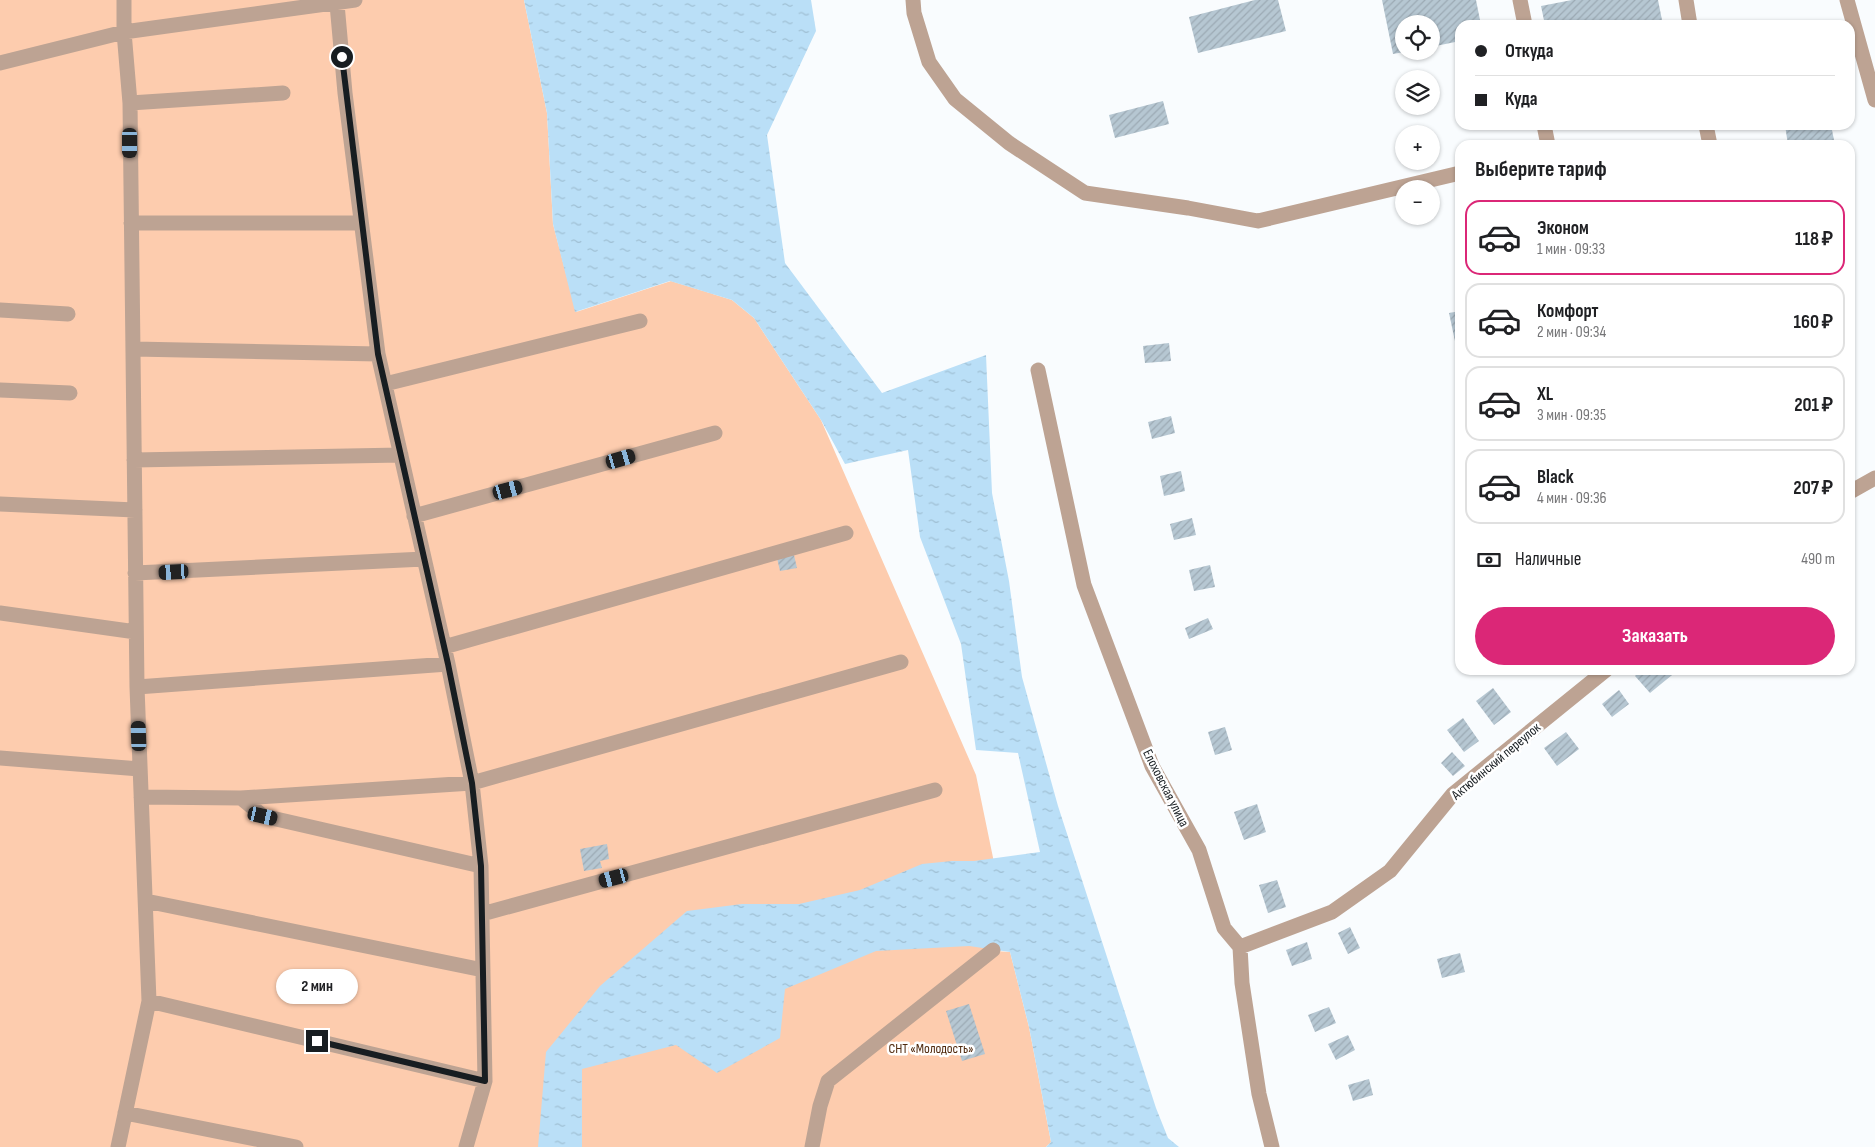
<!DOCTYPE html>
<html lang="ru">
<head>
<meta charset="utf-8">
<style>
	body { margin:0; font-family:"Sofia Sans Condensed",sans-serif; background:#f2f2f2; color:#202124; height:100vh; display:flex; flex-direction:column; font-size:19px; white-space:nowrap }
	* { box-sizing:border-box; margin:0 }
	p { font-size:16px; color:#757577 }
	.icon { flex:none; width:28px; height:28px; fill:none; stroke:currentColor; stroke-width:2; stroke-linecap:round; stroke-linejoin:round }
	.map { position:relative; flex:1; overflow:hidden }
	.side { position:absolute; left:1455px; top:140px; width:400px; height:535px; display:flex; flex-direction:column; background:#fff; border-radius:15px; box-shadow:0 1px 4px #0004 }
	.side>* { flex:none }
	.guide { position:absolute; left:1455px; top:20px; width:400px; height:110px; border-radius:15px; box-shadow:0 1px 4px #0004; display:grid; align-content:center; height:110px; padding:0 20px; background:#fff }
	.fabs { position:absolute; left:1395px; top:15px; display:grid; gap:10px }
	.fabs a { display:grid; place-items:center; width:45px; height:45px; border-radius:50%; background:#fff; box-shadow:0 1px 4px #0004; font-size:25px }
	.end { position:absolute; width:22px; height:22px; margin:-11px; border:6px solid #171d21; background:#fff; box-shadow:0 0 0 2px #fff }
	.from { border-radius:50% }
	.bubble { position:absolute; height:35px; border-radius:18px; background:#fff; box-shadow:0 1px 4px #0004; font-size:16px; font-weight:700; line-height:35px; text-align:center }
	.car { position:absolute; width:15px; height:30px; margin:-15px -8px; border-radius:6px; box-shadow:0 0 4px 1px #0007; background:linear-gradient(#222 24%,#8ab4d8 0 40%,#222 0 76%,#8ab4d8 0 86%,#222 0) }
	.guide b { display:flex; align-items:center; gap:18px; height:48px; font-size:19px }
	.guide b+b { border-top:1px solid #e0e0e0 }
	.guide i { width:12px; height:12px; background:#202124 }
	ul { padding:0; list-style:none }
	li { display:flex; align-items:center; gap:15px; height:75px; margin:0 10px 8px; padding:0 10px; border:2px solid #e0e0e0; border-radius:15px }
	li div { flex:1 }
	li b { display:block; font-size:19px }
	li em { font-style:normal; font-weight:700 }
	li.active { border-color:#db2777 }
	li>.icon { width:45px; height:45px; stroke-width:1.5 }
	h2 { padding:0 20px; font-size:22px; line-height:60px }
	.pay { display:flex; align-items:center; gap:12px; height:55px; padding:0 20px; font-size:19px }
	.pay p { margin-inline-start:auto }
	.primary-button { display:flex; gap:10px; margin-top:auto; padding:10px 20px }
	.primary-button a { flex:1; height:58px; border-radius:30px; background:#db2777; color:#fff; font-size:20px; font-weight:700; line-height:58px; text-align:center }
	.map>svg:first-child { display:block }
	.garden { fill:#fdccae }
	.water { fill:url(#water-ripples) }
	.building { fill:url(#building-hatch) }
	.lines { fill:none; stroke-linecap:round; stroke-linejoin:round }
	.minor { stroke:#bda393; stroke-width:15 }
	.route { stroke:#171d21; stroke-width:6 }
	.labels { text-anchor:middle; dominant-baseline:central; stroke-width:5; stroke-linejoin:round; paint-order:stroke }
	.street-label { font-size:14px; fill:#171d21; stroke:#fff }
	.park-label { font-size:14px; fill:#502a0e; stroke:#fff }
</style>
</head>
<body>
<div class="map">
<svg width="1875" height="1147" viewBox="0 0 1875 1147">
	<defs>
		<pattern id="water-ripples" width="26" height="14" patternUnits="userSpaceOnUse" patternTransform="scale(1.25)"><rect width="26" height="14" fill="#badff7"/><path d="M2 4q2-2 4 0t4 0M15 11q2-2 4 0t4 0" fill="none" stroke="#9fbfd3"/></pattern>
		<pattern id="building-hatch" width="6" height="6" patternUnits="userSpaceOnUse" patternTransform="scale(1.25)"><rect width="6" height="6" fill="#b6c7d2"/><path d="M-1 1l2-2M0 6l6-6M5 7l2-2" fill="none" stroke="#9caab4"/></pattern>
	</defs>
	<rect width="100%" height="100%" fill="#f9fcfe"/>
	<path class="garden" d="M0,0H524L547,113L553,224L576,312L671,281L732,300L754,318L821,420L976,775L997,877L995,951L1010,952L1029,1027L1051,1142L1046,1147H0Z"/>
	<path class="water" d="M524,0H811L816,31L767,135L785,263L882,393L986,355L992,493L1009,581L1022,677L1058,806L1156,1108L1168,1138L1179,1147H1046L1051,1142L1029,1027L1010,952L969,946L876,951L785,989L780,1038L717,1073L676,1045L582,1069V1147H538L546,1052L600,986L687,911L742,904H799L860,890L922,864L952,861H974L1040,852L1018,753L976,750L961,644L920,537L908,450L845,464L821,420L754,318L732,300L670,281L575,312L553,224L547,113Z"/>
	<path class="building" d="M1255,0H1278L1286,31L1198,53L1189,17Z
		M1382,0H1476L1481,25H1460V41L1431,47V24H1404V52L1393,54Z
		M1572,0H1658L1663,25H1545L1541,6Z
		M1163,101L1169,124L1115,138L1109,115Z
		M1785,125H1831L1835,145H1788Z
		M1460,311V360H1459L1449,313Z
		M1169,343L1171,361L1145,363L1143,346Z
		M1171,416L1175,433L1152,439L1148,422Z
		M1181,471L1185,491L1164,496L1160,476Z
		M1192,518L1196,535L1174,540L1170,524Z
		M794,555L797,568L780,571L777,558Z
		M1210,565L1215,587L1194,591L1189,570Z
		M1208,618L1213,629L1189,639L1185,628Z
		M1641,670H1668L1672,675L1650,693L1635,676Z
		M1493,688L1511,712L1494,725L1476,701Z
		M1619,690L1629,704L1612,717L1602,704Z
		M1463,718L1479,741L1464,752L1447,730Z
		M1225,727L1232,750L1215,755L1208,732Z
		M1566,732L1579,749L1557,766L1544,748Z
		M1452,752L1465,766L1453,776L1441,763Z
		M1257,804L1266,832L1244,840L1234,812Z
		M607,844L609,859L600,861L602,868L584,871L580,849Z
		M1277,880L1286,907L1268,913L1259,885Z
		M1350,927L1360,948L1348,954L1338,933Z
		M1307,942L1312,959L1292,966L1286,950Z
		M1460,953L1465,972L1442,978L1437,959Z
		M969,1004L985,1054L962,1061L946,1011Z
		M1329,1007L1336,1023L1315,1032L1308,1015Z
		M1348,1035L1355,1050L1336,1060L1328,1044Z
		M1369,1079L1373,1095L1353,1101L1348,1085Z"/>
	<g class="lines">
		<path class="minor" d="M913,0L914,13L929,62L955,99L1009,143L1085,193L1188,208L1258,221L1460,173
			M1520,0L1525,25
			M1686,0L1690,25
			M1847,0L1875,100
			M337,4L345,93L378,354L448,664L472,783L481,866L485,1081L466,1147
			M0,63L124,32L355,0
			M130,103L283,93
			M1544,125L1548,145
			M1706,125L1710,145
			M131,223H361
			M0,310L68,314
			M134,349L378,354
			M1038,370L1084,585L1152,766L1199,850L1224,928L1240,947L1242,983L1259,1094L1272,1147
			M385,384L640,321
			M0,390L70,393
			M134,460L401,455
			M1850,492L1875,478
			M0,504L135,510
			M414,516L715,433
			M135,573L424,559
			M0,613L136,632
			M444,647L846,533
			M137,687L448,664
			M0,758L140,769
			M141,797L241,798L472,783L901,662
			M241,798L263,816L481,866
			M146,901L483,970
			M482,914L935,790
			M1240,947L1332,912L1390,871L1453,794L1606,670
			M149,1001L485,1081
			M125,1113L296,1147
			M118,1147L149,1001L137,687L130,103L124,32V0
			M812,1147L820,1106L828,1081L993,950"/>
	</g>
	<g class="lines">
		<path class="route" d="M317,1041L485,1081L481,866L472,783L448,664L378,354L342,57"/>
	</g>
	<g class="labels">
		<g class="street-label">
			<text transform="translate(1496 761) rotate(-40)">Актюбинский переулок</text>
			<text transform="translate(1166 788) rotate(63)">Елоховская улица</text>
		</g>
		<g class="park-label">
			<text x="931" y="1048">СНТ «Молодость»</text>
		</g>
	</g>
</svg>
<div class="fabs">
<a><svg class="icon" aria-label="locate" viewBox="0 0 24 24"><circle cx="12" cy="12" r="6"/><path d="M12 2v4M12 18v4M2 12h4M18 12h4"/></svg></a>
<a><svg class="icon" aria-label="layers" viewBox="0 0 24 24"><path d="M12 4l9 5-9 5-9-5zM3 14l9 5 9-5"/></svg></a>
<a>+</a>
<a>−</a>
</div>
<i class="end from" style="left:342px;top:57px"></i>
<i class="end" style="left:317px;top:1041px"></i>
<div class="bubble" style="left:276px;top:969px;width:82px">2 мин</div>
<i class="car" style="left:130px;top:143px;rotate:180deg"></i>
<i class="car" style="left:621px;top:459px;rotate:74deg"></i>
<i class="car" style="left:508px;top:490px;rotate:75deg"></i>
<i class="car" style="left:174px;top:572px;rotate:267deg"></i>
<i class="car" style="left:139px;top:736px;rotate:358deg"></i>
<i class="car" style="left:263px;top:816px;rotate:103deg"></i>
<i class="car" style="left:614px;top:878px;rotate:255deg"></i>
<div class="guide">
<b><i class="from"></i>Откуда</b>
<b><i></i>Куда</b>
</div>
<section class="side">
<h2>Выберите тариф</h2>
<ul>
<li class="active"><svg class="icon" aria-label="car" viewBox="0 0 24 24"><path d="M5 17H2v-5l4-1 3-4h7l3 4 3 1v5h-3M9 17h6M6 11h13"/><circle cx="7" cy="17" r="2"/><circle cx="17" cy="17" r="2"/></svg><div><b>Эконом</b><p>1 мин · 09:33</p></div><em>118 ₽</em></li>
<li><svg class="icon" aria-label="car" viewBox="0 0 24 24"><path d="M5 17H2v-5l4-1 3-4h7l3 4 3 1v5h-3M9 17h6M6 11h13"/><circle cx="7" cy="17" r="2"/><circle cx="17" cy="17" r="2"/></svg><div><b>Комфорт</b><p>2 мин · 09:34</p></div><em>160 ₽</em></li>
<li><svg class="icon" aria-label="car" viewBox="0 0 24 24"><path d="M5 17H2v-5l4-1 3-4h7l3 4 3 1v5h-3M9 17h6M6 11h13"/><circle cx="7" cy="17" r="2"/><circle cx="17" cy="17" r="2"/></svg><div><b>XL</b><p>3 мин · 09:35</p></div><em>201 ₽</em></li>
<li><svg class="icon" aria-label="car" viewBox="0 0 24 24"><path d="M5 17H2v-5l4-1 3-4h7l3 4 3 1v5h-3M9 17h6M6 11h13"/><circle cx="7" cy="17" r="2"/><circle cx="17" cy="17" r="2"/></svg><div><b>Black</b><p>4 мин · 09:36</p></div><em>207 ₽</em></li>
</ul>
<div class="pay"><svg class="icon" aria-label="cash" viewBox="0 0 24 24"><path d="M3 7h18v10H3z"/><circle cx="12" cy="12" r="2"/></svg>Наличные<p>490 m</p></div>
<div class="primary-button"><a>Заказать</a></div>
</section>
</div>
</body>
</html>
